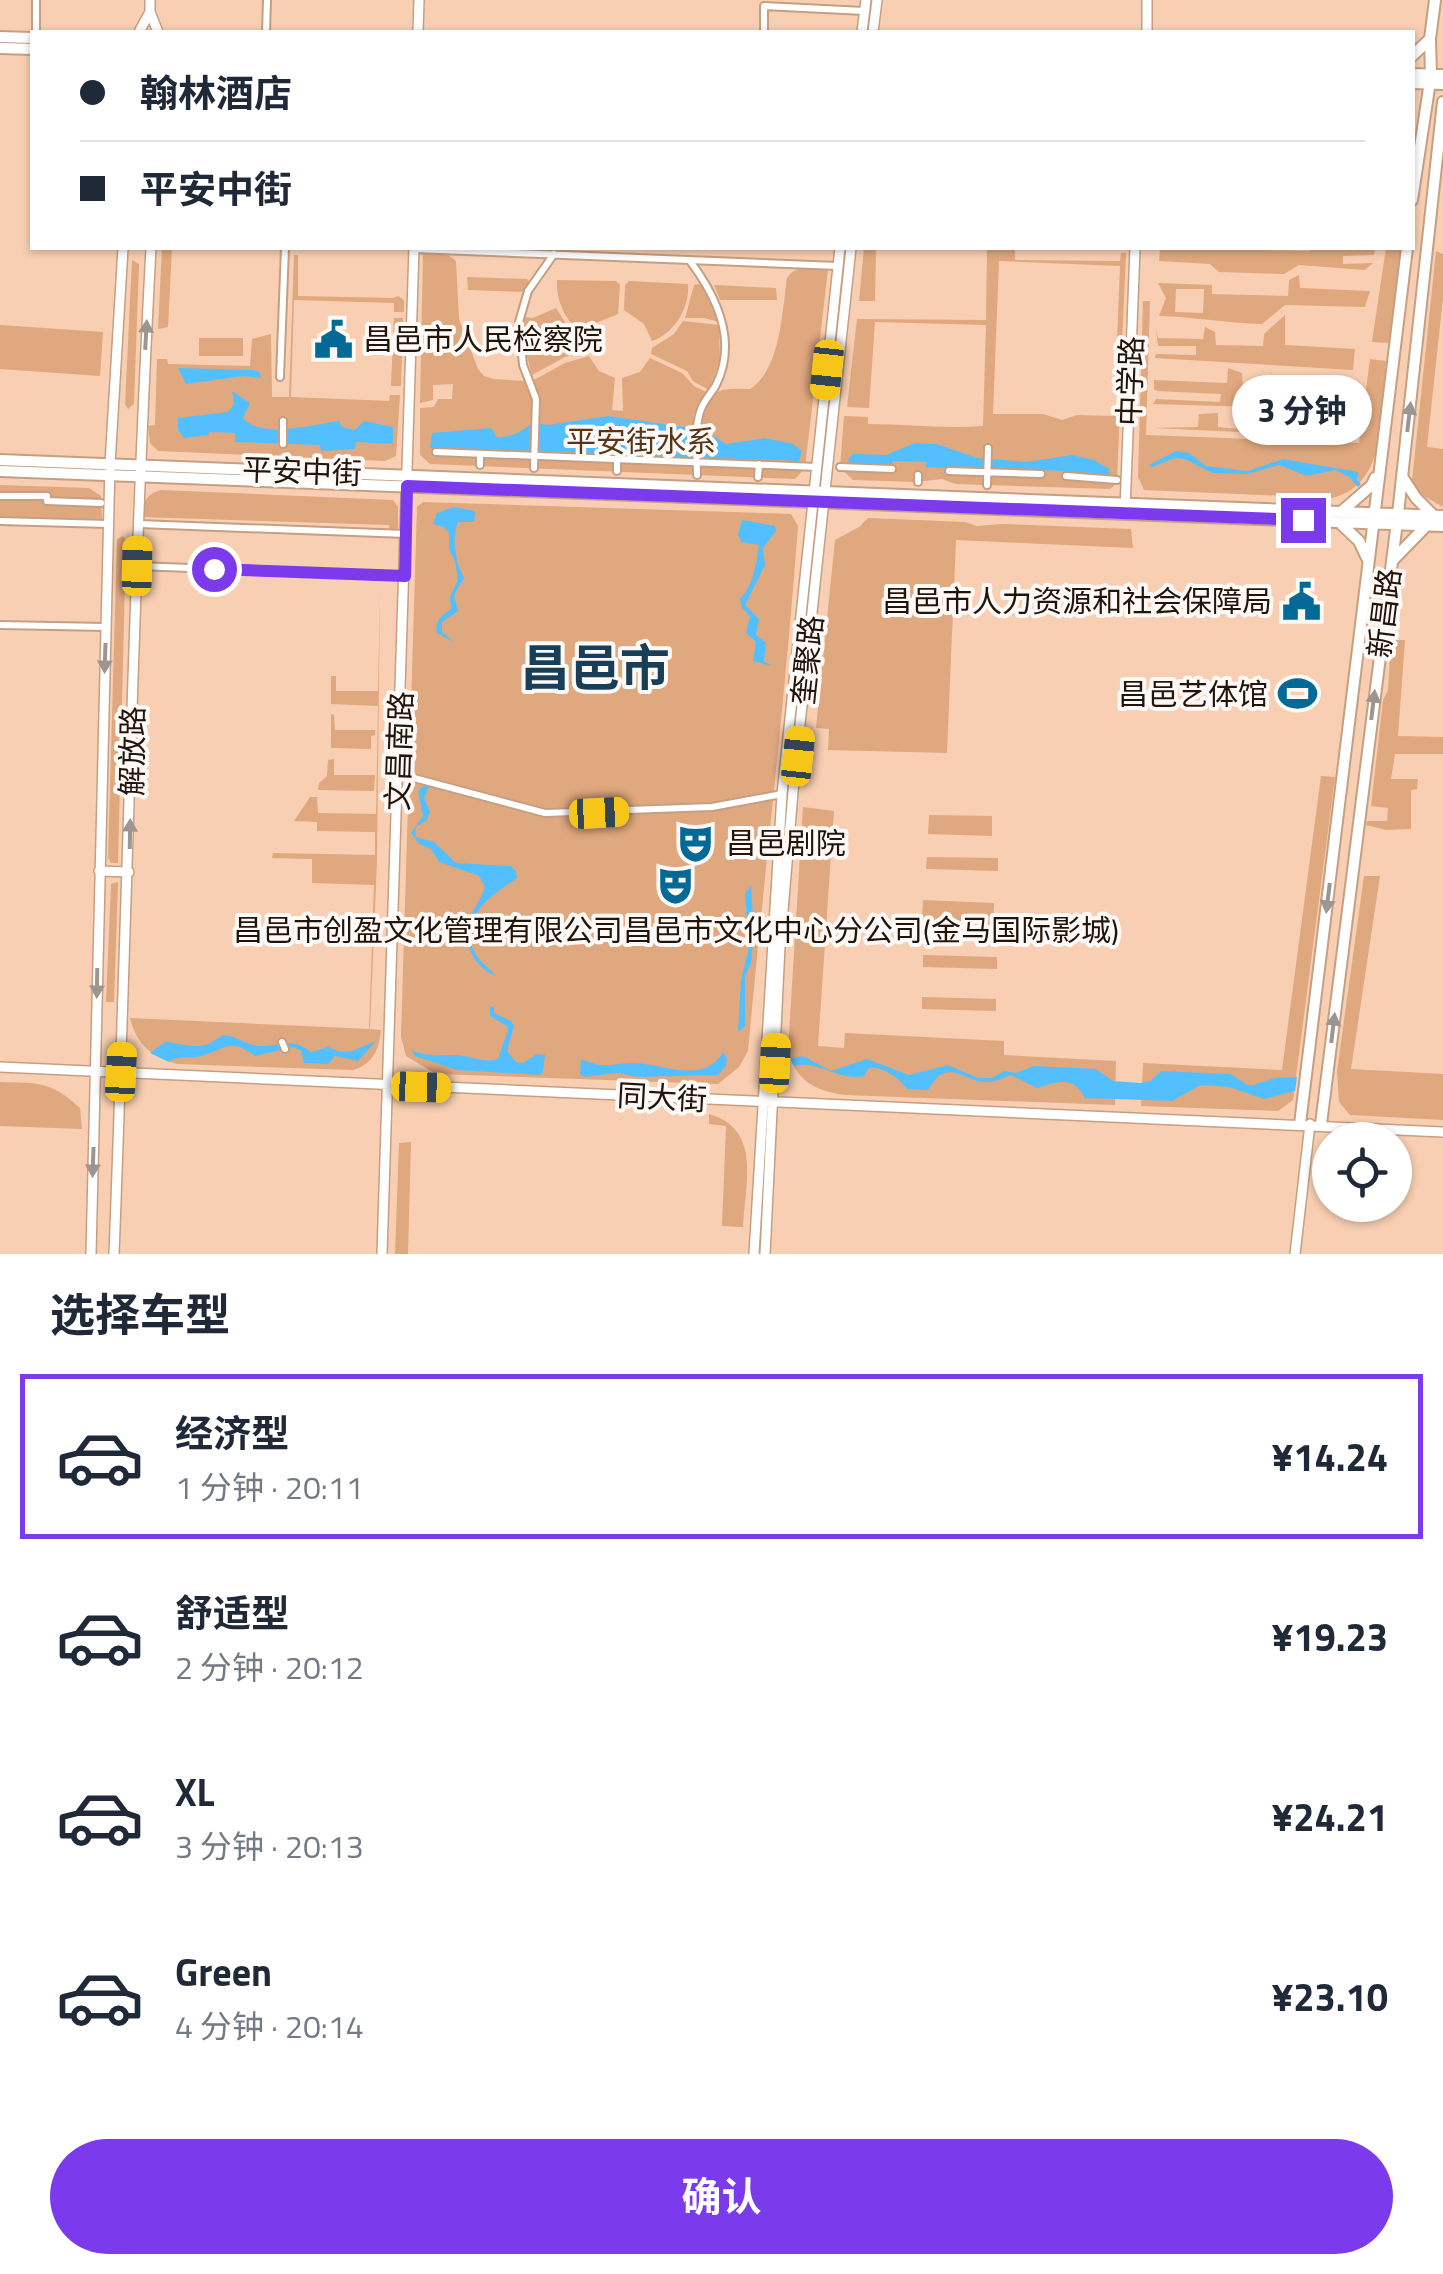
<!DOCTYPE html>
<html lang="zh">
<head>
<meta charset="utf-8">
<style>
	body { margin:0; font-family:"Titillium Web","Noto Sans SC",sans-serif; background:#f2f2f3; color:#1f2937; height:100vh; display:flex; flex-direction:column; font-size:38px; white-space:nowrap }
	* { box-sizing:border-box; margin:0 }
	p { font-size:32px; color:#747a83 }
	.icon { flex:none; width:55px; height:55px; fill:none; stroke:currentColor; stroke-width:2; stroke-linecap:round; stroke-linejoin:round }
	.map { position:relative; height:1254px; overflow:hidden }
	.drawer { display:flex; flex-direction:column; background:#fff; flex:1 }
	.drawer>* { flex:none }
	.banner { position:absolute; left:30px; top:30px; width:1385px; height:220px; border-radius:0px; box-shadow:0 2px 8px #0004; display:grid; align-content:center; height:220px; padding:0 50px; background:#fff }
	.buttons { position:absolute; left:1312px; top:1122px; display:grid; gap:20px }
	.buttons a { display:grid; place-items:center; width:100px; height:100px; border-radius:50%; background:#fff; box-shadow:0 2px 8px #0004; font-size:50px }
	.end { position:absolute; width:45px; height:45px; margin:-22px; border:12px solid #7c3aed; background:#fff; box-shadow:0 0 0 5px #fff }
	.from { border-radius:50% }
	.bubble { position:absolute; height:70px; border-radius:35px; background:#fff; box-shadow:0 2px 8px #0004; font-size:32px; font-weight:700; line-height:70px; text-align:center }
	.car { position:absolute; width:30px; height:60px; margin:-30px -15px; border-radius:12px; box-shadow:0 0 8px 2px #0007; background:linear-gradient(#f5c518 24%,#345 0 40%,#f5c518 0 76%,#345 0 86%,#f5c518 0) }
	.banner b { display:flex; align-items:center; gap:35px; height:95px; font-size:38px }
	.banner b+b { border-top:2px solid #e0e1e3 }
	.banner i { width:25px; height:25px; background:#1f2937 }
	ul { padding:0; list-style:none }
	li { display:flex; align-items:center; gap:30px; height:165px; margin:0 20px 15px; padding:0 30px; border:5px solid transparent; border-radius:0px }
	li div { flex:1 }
	li b { display:block; font-size:38px }
	li em { font-style:normal; font-weight:700 }
	li.active { border-color:#7c3aed }
	li>.icon { width:90px; height:90px; stroke-width:1.5 }
	h2 { padding:0 50px; font-size:45px; line-height:120px }
	.cta { display:flex; gap:20px; margin-top:auto; padding:20px 50px }
	.cta a { flex:1; height:115px; border-radius:60px; background:#7c3aed; color:#fff; font-size:40px; font-weight:700; line-height:115px; text-align:center }
	.map>svg:first-child { display:block }
	.green { fill:#e0a87e; fill-rule:evenodd }
	.water { fill:#54bffe }
	.lines { fill:none; stroke-linecap:round; stroke-linejoin:round }
	.street-casing { stroke:#c69f82; stroke-width:10 }
	.secondary-casing { stroke:#c69f82; stroke-width:12 }
	.primary-casing { stroke:#c69f82; stroke-width:14 }
	.street { stroke:#fff; stroke-width:6 }
	.secondary { stroke:#fff; stroke-width:9 }
	.primary { stroke:#fff; stroke-width:10 }
	.oneway { fill:#9c9590 }
	.route { stroke:#7c3aed; stroke-width:12 }
	.labels { text-anchor:middle; dominant-baseline:central; stroke-width:8; stroke-linejoin:round; paint-order:stroke }
	.poi-label { font-size:30px; fill:#231409; stroke:#fdf9f6; text-anchor:start }
	.street-label { font-size:30px; fill:#231409; stroke:#fdf9f6 }
	.park-label { font-size:30px; fill:#583518; stroke:#fdf9f6 }
	.town-label { font-size:50px; font-weight:bold; fill:#183f57; stroke:#fdf9f6 }
</style>
</head>
<body>
<div class="map">
<svg width="1443" height="1254" viewBox="0 0 1443 1254">
	<rect width="100%" height="100%" fill="#f8cfb2"/>
	<path class="green" d="M162,248H172L168,327L158,329Z
		M864,248H876L875,301H859Z
		M987,248H1015V260L1120,261L1121,253H1126L1120,393H1115L1120,266L999,261L993,414H1043L1062,420L1077,415L1113,416L1114,406H1120L1117,483L1110,489L955,484L942,479L916,482L853,480L840,468L844,416L868,417V424C907,424 944,429 983,426L986,325L875,322L869,408L847,407L857,319L986,320Z
		M1160,248L1310,251V248H1375L1374,255L1343,256V264L1373,263L1365,270L1299,265L1284,274L1219,272L1210,264L1159,261Z
		M1386,248H1401L1389,343L1372,342Z
		M1436,251L1443,254V298L1427,447L1443,449V507L1417,492L1412,481Z
		M423,254L448,255L456,261L459,319L478,369L484,376L494,379L524,381L532,400V411L539,410L540,397L532,381L565,363L589,356L599,371L615,378L612,410L623,411L622,378L640,372L650,358L682,373L694,386L706,392L693,416L701,419C710,387 721,388 750,389C781,369 782,311 787,278C796,264 812,268 828,269L805,468L795,479L430,464L420,455V408L434,407L438,399H452L453,384L433,385V400L420,403Z
		M294,255H298V296L394,298L398,296L404,300V312H394V303L294,300L291,397L389,401L390,395H400L396,456L385,461L158,451L150,443L148,426L155,425L157,359H167L168,364L250,366L252,339L271,334L272,397H289Z
		M132,260L139,264L134,404L128,409L125,404Z
		M1299,275L1300,288L1370,291L1365,307L1285,305L1262,324C1227,323 1194,317 1159,316L1166,298L1158,283L1212,285V294L1288,296L1289,280ZM1176,289H1204L1203,313L1175,312Z
		M467,277L527,279L530,282L524,292L468,290Z
		M557,280L616,281L620,285L618,314L596,323L588,339C568,324 556,305 557,280Z
		M629,281L688,284C690,307 675,333 652,341L644,324L624,310L625,285Z
		M698,284L704,286L719,322L704,318H685L694,285Z
		M714,285L776,288L777,300H720Z
		M1143,301H1150L1146,435L1359,443L1370,359L1386,361C1381,408 1389,485 1332,498L1144,490L1138,477Z
		M556,308L572,333L588,346V352L565,357L532,375L524,346L523,317L533,318Z
		M1285,315V345L1355,349L1353,370L1155,358L1156,354L1196,355V346H1158L1156,329L1158,338L1203,339L1205,327L1215,332L1216,345L1263,346L1264,334Z
		M394,318H403L401,386H391Z
		M683,321L719,325L720,360L709,390L693,381L687,371L651,354L652,348L674,334Z
		M0,325L103,332L100,376L0,369Z
		M199,338H243V356H199Z
		M1228,368L1242,373L1243,387L1295,390L1297,376H1310V391L1356,392L1354,410L1153,404L1156,399L1220,402L1221,394L1157,391L1154,389V380L1227,383Z
		M1218,413V427L1239,429L1240,432L1286,433L1287,418H1295V432L1351,434L1349,437L1153,428L1198,427L1199,414Z
		M0,485L89,488L101,496L102,519L0,517Z
		M161,490L393,500L398,507V531L390,532L389,525L142,517C142,503 147,493 161,490Z
		M423,502L791,514L798,526C785,702 764,876 748,1051L739,1067L718,1084L436,1074L406,1056L401,1037L417,507Z
		M868,518L965,522L977,526L1002,524L1131,529L1133,548L956,540L947,753L828,750L829,729L816,728L835,540L859,527Z
		M123,536L126,540L118,863H111L108,857L117,539Z
		M380,591L377,860L370,1029L381,1030C379,1050 373,1064 353,1070L177,1064C151,1056 137,1045 130,1018L369,1029L374,885L312,883V859L272,858L273,853L375,855V832L317,831V822L294,821L310,797H317L318,813L376,814L378,706L331,704V676H336V691H378Z
		M1391,640H1405L1398,736L1443,737V754H1395L1391,779H1418L1417,789L1411,790V829L1386,830L1366,825L1367,821H1387L1388,808L1371,806L1383,700L1388,690Z
		M331,714L334,715L335,730H375V735L371,736V749L331,748Z
		M334,759V775H375L374,791L318,790L319,783L327,776L328,760Z
		M1321,776L1335,777L1293,1100L1278,1111L1141,1106L1143,1063L1282,1070Z
		M803,807L834,811L818,1046L844,1048L845,1033L1004,1041V1055L1116,1061L1115,1105L845,1095C816,1091 795,1081 788,1050Z
		M929,815L992,816V836L928,834Z
		M927,857L998,858V871L926,869Z
		M1364,876H1380L1351,1069L1443,1074V1120L1350,1115L1339,1102L1337,1071Z
		M118,882L114,1002H106L111,884Z
		M923,900L994,903L993,925L922,922Z
		M923,955L997,957V969L923,967Z
		M922,997L996,999V1011L922,1009Z
		M0,1082C38,1083 51,1081 80,1108L82,1129L0,1126Z
		M709,1114C762,1129 745,1183 743,1227L722,1226L726,1126L709,1124Z
		M411,1142L408,1254H395L399,1143Z"/>
	<path class="water" d="M178,368L253,370L259,372L261,378L244,376L186,384Z
		M232,391L250,403L243,418C261,440 314,424 339,421L342,427L355,430L364,421L393,427V444L356,442L355,449L321,451L320,445L235,442V433L209,432L208,435L184,438L178,430V418L228,412L234,404Z
		M608,416L704,430L726,444L765,438L793,444L802,451L799,461L430,448L432,433L491,428L497,437C515,437 519,432 533,423L549,425Z
		M915,443L936,444L977,458L1027,462L1072,455L1094,460L1109,469L1111,477L1063,471L1041,470V473L926,467V462L893,461L892,467L848,465L849,458L853,454L886,455Z
		M1176,451L1189,453L1206,466L1238,470L1248,471L1283,459L1358,472L1357,480L1361,484L1358,487L1349,477L1335,470L1307,476L1279,465L1248,474L1212,473L1185,459L1175,458L1152,467L1149,465Z
		M454,507L475,511L474,522H458C451,538 456,564 464,578L454,595L458,611L442,622V632L455,643L437,633C434,621 442,615 451,609L450,596L458,580L455,561L449,549V533L444,527L433,524L437,513Z
		M742,520L775,526L776,531L763,548L765,565L745,605L759,619L756,635L766,643L764,661L772,666L753,661L756,642L746,633L750,616L742,608L740,599C754,585 756,564 759,545L741,542L738,534Z
		M425,785L429,787L424,798L430,811L427,820L416,827L415,837L434,842L456,863L511,866L516,871L517,878L513,881C489,896 458,920 475,953C480,963 491,969 496,976C472,966 461,941 471,916C475,906 482,898 485,887L479,876L439,862L431,849L419,844L411,833L423,816L418,791Z
		M751,886L754,932L751,963L745,977V1026L738,1032L741,981L749,946L745,894Z
		M494,1006V1013L511,1021L514,1026L507,1051L516,1062L523,1063L537,1054L545,1055L543,1072L540,1075L457,1070L415,1056L411,1050C428,1057 437,1055 455,1055C471,1055 481,1064 498,1059L508,1030L507,1026L490,1016V1007Z
		M222,1035C236,1035 247,1045 258,1046C282,1047 291,1036 311,1052L328,1047L341,1052L352,1051L376,1041L358,1061L335,1056L328,1064L304,1063L301,1051L293,1047L255,1056C229,1037 227,1049 201,1056C189,1060 181,1054 169,1062L150,1053L165,1042C188,1044 202,1053 222,1035Z
		M723,1052L727,1058L726,1066L718,1075L639,1077L617,1073L585,1077L580,1074L581,1059C607,1070 610,1063 635,1063C663,1064 704,1085 723,1052Z
		M803,1056L831,1071L867,1059L909,1075L948,1065L978,1078H992L1004,1071L1016,1073L1034,1066L1096,1069L1113,1081L1140,1083L1150,1081L1161,1071L1230,1074L1250,1086L1275,1078L1297,1077L1295,1091L1264,1099L1229,1087L1201,1085L1172,1101L1085,1098C1073,1075 1058,1082 1037,1088L1011,1075C1004,1077 994,1083 987,1082C961,1082 949,1055 928,1090L907,1089C899,1078 882,1066 869,1068L864,1076C839,1082 818,1059 794,1066L790,1059Z"/>
	<g class="lines">
		<defs>
			<path id="street" d="M36,0V32
				M266,32L267,0
				M764,32V6L864,11
				M414,249L838,266
				M690,261C717,297 738,341 716,385C711,394 703,401 700,412C694,431 697,454 697,475
				M280,377L285,248
				M283,444V421
				M436,452L817,467
				M480,454V465
				M617,459V471
				M840,467L892,469
				M534,468L536,399L523,365L519,322L528,291L554,254
				M949,471L1041,474
				M918,475V482
				M1066,476L1117,480
				M758,477L759,464
				M987,485L988,448
				M0,496H47V501L101,503
				M0,521L108,524
				M139,524L406,534
				M137,566L404,576
				M0,625L106,627
				M399,767L414,778L545,813L712,807L782,794
				M282,1042L285,1049"/>
			<path id="secondary" d="M150,0V12L158,32
				M139,32L150,12
				M418,32L419,0
				M862,32L866,0
				M873,32L877,0
				M1147,32V0
				M1125,510L1135,248
				M99,871L129,872
				M0,1067L1443,1132
				M91,1254L110,464L123,248
				M114,1254C127,919 133,583 151,248
				M382,1254L414,248
				M754,1254L782,794L840,248
				M765,1254L780,946L794,780L851,248
				M1295,1254L1310,1124"/>
			<path id="primary" d="M0,37L32,38
				M0,48L32,49
				M1412,56L1430,39
				M1412,74L1443,75
				M1412,83L1443,84
				M1412,200L1431,75L1430,39L1435,0
				M0,460L1443,516
				M0,471L1443,526
				M1403,478L1416,498L1433,515
				M1342,511L1372,485L1375,478
				M1340,523L1359,541L1368,560
				M1393,560L1427,525
				M1300,1124L1407,248
				M1321,1124L1398,514L1443,102"/>
		</defs>
		<use href="#street" class="street-casing"/>
		<use href="#secondary" class="secondary-casing"/>
		<use href="#primary" class="primary-casing"/>
		<use href="#street" class="street"/>
		<use href="#secondary" class="secondary"/>
		<use href="#primary" class="primary"/>
	</g>
	<defs><path id="oneway-solid" d="M-6-.8H1V-3.2L6.5 0L1 3.2V.8H-6Z" transform="scale(2.5)"/></defs>
	<g class="oneway">
		<use href="#oneway-solid" transform="translate(146 335) rotate(-87)"/>
		<use href="#oneway-solid" transform="translate(1409 417) rotate(-83)"/>
		<use href="#oneway-solid" transform="translate(105 658) rotate(92)"/>
		<use href="#oneway-solid" transform="translate(1373 705) rotate(-83)"/>
		<use href="#oneway-solid" transform="translate(130 834) rotate(-89)"/>
		<use href="#oneway-solid" transform="translate(1328 898) rotate(97)"/>
		<use href="#oneway-solid" transform="translate(97 983) rotate(91)"/>
		<use href="#oneway-solid" transform="translate(1333 1028) rotate(-83)"/>
		<use href="#oneway-solid" transform="translate(93 1162) rotate(92)"/>
	</g>
	<g class="lines">
		<path class="route" d="M214,569L405,576L407,486L1303,520"/>
	</g>
	<defs>
		<symbol id="civic-bare" viewBox="-9 -9 18 18"><path d="M-.6-6.5H3V-4.5H.6V-3L4-1V1h2V6H-6V1h2V-1L-.6-3ZM-1.2 2.5V6h2.4V2.5Z" fill="#036997" stroke="#fdf9f6" stroke-width="2.5" paint-order="stroke"/></symbol>
		<symbol id="stadium-bare" viewBox="-9 -9 18 18"><path d="M0-5a6.5 5 0 1 0 0 10a6.5 5 0 1 0 0-10ZM-3.5-1.8h7v3.6h-7Z" fill="#036997" stroke="#fdf9f6" stroke-width="2.5" paint-order="stroke"/></symbol>
		<symbol id="theatre-bare" viewBox="-9 -9 18 18"><path d="M-5-5.5Q0-4 5-5.5V0Q5 5 0 6Q-5 5-5 0ZM-3.3-2.5H-1v1.5H-3.3ZM1-2.5H3.3v1.5H1ZM-2.8 1Q0 5.5 2.8 1Z" fill="#036997" stroke="#fdf9f6" stroke-width="2.5" paint-order="stroke"/></symbol>
	</defs>
	<g fill-rule="evenodd">
		<use href="#civic-bare" x="306" y="312" width="55" height="55"/>
		<use href="#civic-bare" x="1274" y="574" width="55" height="55"/>
		<use href="#stadium-bare" x="1270" y="666" width="55" height="55"/>
		<use href="#theatre-bare" x="668" y="816" width="55" height="55"/>
		<use href="#theatre-bare" x="648" y="858" width="55" height="55"/>
	</g>
	<g class="labels">
		<g class="poi-label">
			<text x="363" y="339">昌邑市人民检察院</text>
			<text x="1272" y="601" text-anchor="end">昌邑市人力资源和社会保障局</text>
			<text x="1268" y="694" text-anchor="end">昌邑艺体馆</text>
			<text x="726" y="843">昌邑剧院</text>
			<text x="676" y="930" text-anchor="middle">昌邑市创盈文化管理有限公司昌邑市文化中心分公司(金马国际影城)</text>
		</g>
		<g class="street-label">
			<text transform="translate(1130 381) rotate(-88)">中学路</text>
			<text transform="translate(302 471) rotate(2)">平安中街</text>
			<text transform="translate(1384 613) rotate(-83)">新昌路</text>
			<text transform="translate(807 660) rotate(-84)">奎聚路</text>
			<text transform="translate(132 751) rotate(-89)">解放路</text>
			<text transform="translate(399 751) rotate(-88)">文昌南路</text>
			<text transform="translate(662 1097) rotate(3)">同大街</text>
		</g>
		<g class="park-label">
			<text x="641" y="441">平安街水系</text>
		</g>
		<g class="town-label">
			<text x="595" y="667">昌邑市</text>
		</g>
	</g>
</svg>
<div class="buttons">
<a><svg class="icon" aria-label="locate" viewBox="0 0 24 24"><circle cx="12" cy="12" r="6"/><path d="M12 2v4M12 18v4M2 12h4M18 12h4"/></svg></a>
</div>
<i class="end from" style="left:214px;top:569px"></i>
<i class="end" style="left:1303px;top:520px"></i>
<div class="bubble" style="left:1232px;top:375px;width:140px">3 分钟</div>
<i class="car" style="left:827px;top:370px;rotate:186deg"></i>
<i class="car" style="left:137px;top:566px;rotate:1deg"></i>
<i class="car" style="left:798px;top:756px;rotate:6deg"></i>
<i class="car" style="left:599px;top:813px;rotate:87deg"></i>
<i class="car" style="left:775px;top:1063px;rotate:3deg"></i>
<i class="car" style="left:121px;top:1072px;rotate:3deg"></i>
<i class="car" style="left:421px;top:1087px;rotate:92deg"></i>
<div class="banner">
<b><i class="from"></i>翰林酒店</b>
<b><i></i>平安中街</b>
</div>
</div>
<section class="drawer">
<h2>选择车型</h2>
<ul>
<li class="active"><svg class="icon" aria-label="car" viewBox="0 0 24 24"><path d="M5 17H2v-5l4-1 3-4h7l3 4 3 1v5h-3M9 17h6M6 11h13"/><circle cx="7" cy="17" r="2"/><circle cx="17" cy="17" r="2"/></svg><div><b>经济型</b><p>1 分钟 · 20:11</p></div><em>¥14.24</em></li>
<li><svg class="icon" aria-label="car" viewBox="0 0 24 24"><path d="M5 17H2v-5l4-1 3-4h7l3 4 3 1v5h-3M9 17h6M6 11h13"/><circle cx="7" cy="17" r="2"/><circle cx="17" cy="17" r="2"/></svg><div><b>舒适型</b><p>2 分钟 · 20:12</p></div><em>¥19.23</em></li>
<li><svg class="icon" aria-label="car" viewBox="0 0 24 24"><path d="M5 17H2v-5l4-1 3-4h7l3 4 3 1v5h-3M9 17h6M6 11h13"/><circle cx="7" cy="17" r="2"/><circle cx="17" cy="17" r="2"/></svg><div><b>XL</b><p>3 分钟 · 20:13</p></div><em>¥24.21</em></li>
<li><svg class="icon" aria-label="car" viewBox="0 0 24 24"><path d="M5 17H2v-5l4-1 3-4h7l3 4 3 1v5h-3M9 17h6M6 11h13"/><circle cx="7" cy="17" r="2"/><circle cx="17" cy="17" r="2"/></svg><div><b>Green</b><p>4 分钟 · 20:14</p></div><em>¥23.10</em></li>
</ul>
<div class="cta"><a>确认</a></div>
</section>
</body>
</html>
